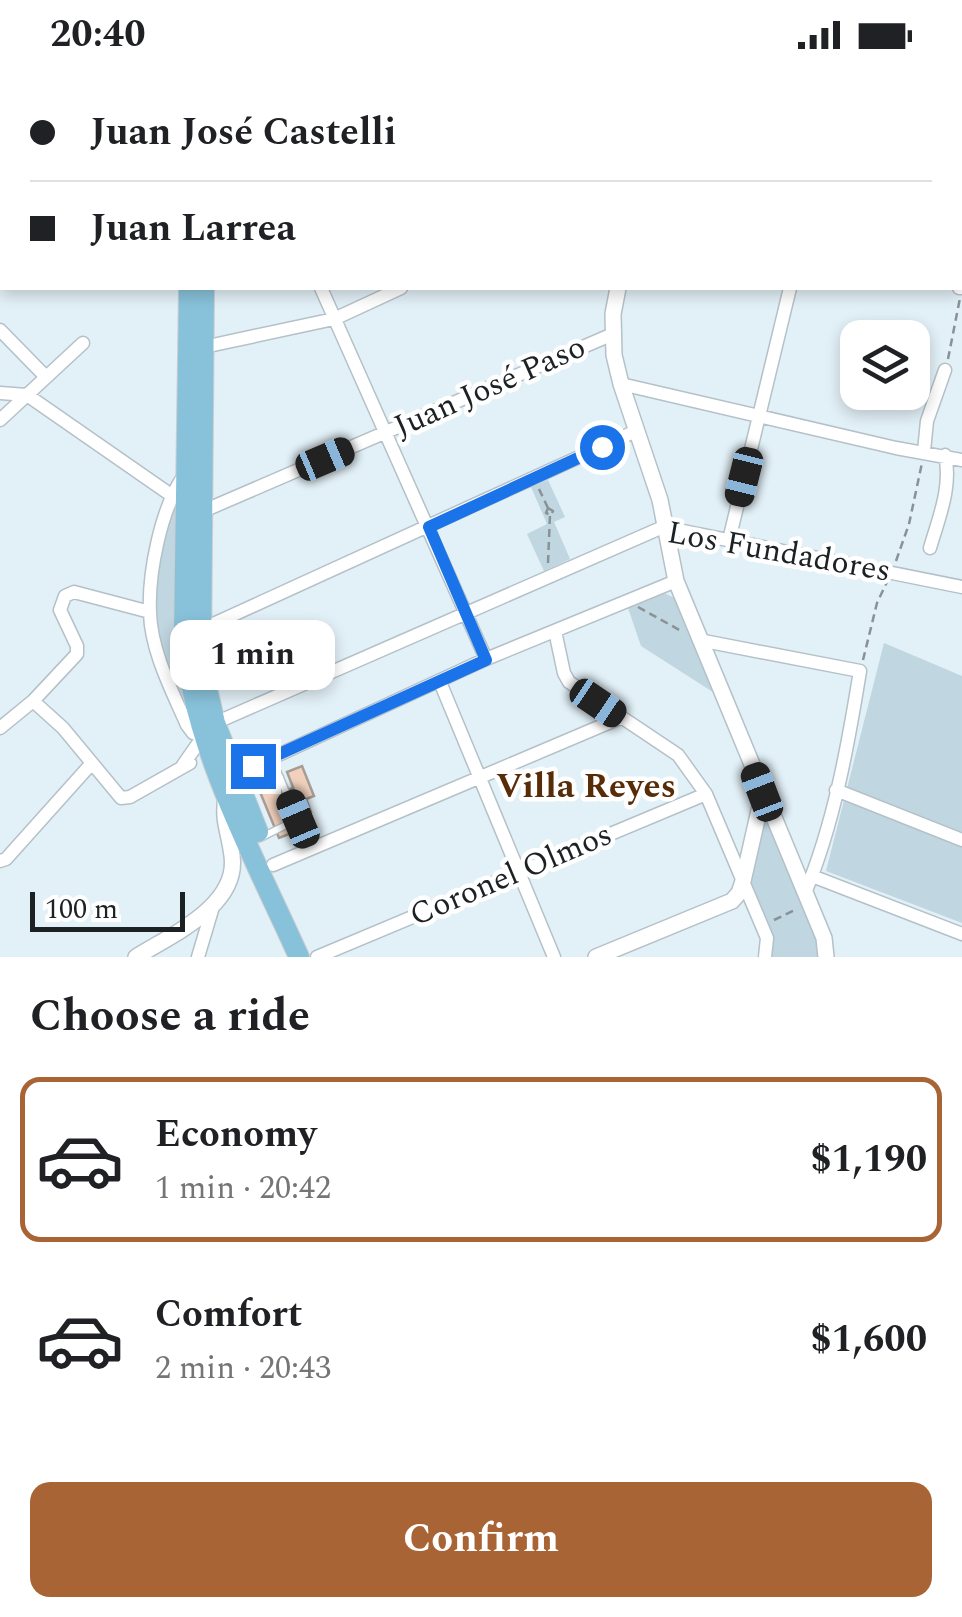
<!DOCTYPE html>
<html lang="en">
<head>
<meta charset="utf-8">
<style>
	body { margin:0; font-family:Spectral,serif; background:#f6f6f6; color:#202124; height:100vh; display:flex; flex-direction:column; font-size:38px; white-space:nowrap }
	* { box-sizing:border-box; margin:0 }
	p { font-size:32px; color:#757577 }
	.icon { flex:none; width:55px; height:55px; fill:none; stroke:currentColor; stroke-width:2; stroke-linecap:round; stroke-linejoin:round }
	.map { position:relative; height:887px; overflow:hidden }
	.side { display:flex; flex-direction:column; background:#fff; flex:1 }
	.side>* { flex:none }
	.top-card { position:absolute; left:0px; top:0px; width:962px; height:220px; box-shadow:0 5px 15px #0003; display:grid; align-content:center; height:220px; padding:0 30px; background:#fff }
	.buttons { position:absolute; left:840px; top:250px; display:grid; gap:20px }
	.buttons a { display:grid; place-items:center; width:90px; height:90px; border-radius:20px; background:#fff; box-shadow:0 5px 15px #0003; font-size:50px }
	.scale { position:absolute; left:30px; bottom:25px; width:155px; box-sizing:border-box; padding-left:10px; border:5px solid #1c2124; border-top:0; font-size:28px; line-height:35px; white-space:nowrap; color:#1c2124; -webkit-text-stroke:8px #fff; paint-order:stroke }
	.end { position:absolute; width:45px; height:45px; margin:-22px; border:12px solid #1a73e8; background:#fff; box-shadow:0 0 0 5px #fff }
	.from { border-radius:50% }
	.bubble { position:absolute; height:70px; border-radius:20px; background:#fff; box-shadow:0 5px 15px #0003; font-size:32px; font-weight:700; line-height:70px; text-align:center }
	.car { position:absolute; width:30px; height:60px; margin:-30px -15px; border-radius:12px; box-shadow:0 0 8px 2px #0007; background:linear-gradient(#222 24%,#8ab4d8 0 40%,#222 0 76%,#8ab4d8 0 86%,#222 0) }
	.top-card b { display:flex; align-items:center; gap:35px; height:95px; font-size:38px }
	.top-card b+b { border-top:2px solid #e0e0e0 }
	.top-card i { width:25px; height:25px; background:#202124 }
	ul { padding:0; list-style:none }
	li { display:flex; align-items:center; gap:30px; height:165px; margin:0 20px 15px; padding:0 10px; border:5px solid transparent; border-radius:20px }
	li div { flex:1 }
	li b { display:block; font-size:38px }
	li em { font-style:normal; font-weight:700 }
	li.selected { border-color:#a86434 }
	li>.icon { width:90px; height:90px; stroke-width:1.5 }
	h2 { padding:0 30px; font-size:45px; line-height:120px }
	.button { display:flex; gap:20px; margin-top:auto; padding:20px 30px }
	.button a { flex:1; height:115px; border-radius:20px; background:#a86434; color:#fff; font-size:40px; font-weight:700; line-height:115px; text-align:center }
	.status { display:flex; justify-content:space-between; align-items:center; height:70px; padding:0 50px; background:#fff; direction:ltr }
	.status svg { height:28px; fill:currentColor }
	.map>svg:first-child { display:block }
	.green { fill:#c0d6e0 }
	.building { fill:#f1d1be; stroke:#a89c95; stroke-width:2.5 }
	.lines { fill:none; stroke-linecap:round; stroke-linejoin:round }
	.service-casing { stroke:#b4c1c8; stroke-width:9 }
	.minor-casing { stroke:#b4c1c8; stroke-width:15 }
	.tertiary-casing { stroke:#b4c1c8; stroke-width:18 }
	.primary-casing { stroke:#cdcecf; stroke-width:22 }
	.path { stroke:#889297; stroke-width:2.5; stroke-dasharray:8 5; stroke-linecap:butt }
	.service { stroke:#fff; stroke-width:6 }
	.minor { stroke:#fff; stroke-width:12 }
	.tertiary { stroke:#fff; stroke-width:15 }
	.primary { stroke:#88c2da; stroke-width:20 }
	.route { stroke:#1a73e8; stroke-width:12 }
	.labels { text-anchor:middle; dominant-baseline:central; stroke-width:9; stroke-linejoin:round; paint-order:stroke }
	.street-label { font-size:32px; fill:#1c2124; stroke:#fff }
	.neighbourhood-label { font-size:35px; font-weight:bold; fill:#592c08; stroke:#fff }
</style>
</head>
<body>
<div class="status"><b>20:40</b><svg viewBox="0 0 49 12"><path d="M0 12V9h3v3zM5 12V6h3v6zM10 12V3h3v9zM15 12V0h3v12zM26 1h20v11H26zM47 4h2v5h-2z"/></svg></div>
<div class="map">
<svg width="962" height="887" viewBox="0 0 962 887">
	<rect width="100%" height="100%" fill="#e2f0f7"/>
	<path class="green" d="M548,410L565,447L554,452L570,489L544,501L527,464L547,454L531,417Z
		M172,433H178L192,655C175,620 154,575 154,535C155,500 164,466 172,433Z
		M664,523L675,528L716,624L641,576L628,538Z
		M884,573L962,606V853L826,801Z
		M765,746L820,877L819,887H771L773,871L748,809Z"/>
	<path class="building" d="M302,696L314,726L306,729L311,742L304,745L287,702Z
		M270,698L281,723L293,718L299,732L287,737L297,761L279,768L253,705Z"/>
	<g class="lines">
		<defs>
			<path id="service" d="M272,689L310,779
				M249,722L280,707
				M262,767L298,749"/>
			<path id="minor" d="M462,0L463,2
				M733,0L737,2
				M959,0L962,2
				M31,2L34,0
				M243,2L249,0
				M857,2L859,0
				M0,25L2,23
				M960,129L962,131
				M321,218L486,589
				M959,218H962
				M0,260L46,307
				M199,278L334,249L401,218
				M621,314L896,378L962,390
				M0,323L27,325L171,425
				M0,350L83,273
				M924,381L927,351L945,300
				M201,442L613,264
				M729,470L790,218
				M930,478C939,447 952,417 945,385
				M198,561L636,361
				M555,561L564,603L569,612L678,685L706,724L767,868L765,887
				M699,570L860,601C848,675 834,754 805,823
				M440,612L554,887
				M33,631L63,658L121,728L130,727L190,693
				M215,653L663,457L962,517
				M0,658L33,631L77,584V576L60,540L65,526L74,522L150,542
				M183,695L204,665L193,663L187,655C172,621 151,581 150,543C148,503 161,439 183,407
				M235,705L486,589L676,511
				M836,720L962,770
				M0,791L6,789L92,693
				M273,795L620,648
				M812,806L962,864
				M198,887L212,840
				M317,887L706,724"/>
			<path id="tertiary" d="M702,2L703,0
				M618,218L613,244L614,285L621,314L660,430L676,511L824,868L826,887
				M136,887C171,865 239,836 232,786C229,760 222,753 226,725
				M596,887L732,831L739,823L743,811L763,723"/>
			<path id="primary" d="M131,0L132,2
				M147,0L148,2
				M189,218L184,564C193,678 253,784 299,887
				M204,218L201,593L215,653L258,762"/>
		</defs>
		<use href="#service" class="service-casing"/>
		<use href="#minor" class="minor-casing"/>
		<use href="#tertiary" class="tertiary-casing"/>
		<use href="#primary" class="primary-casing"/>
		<path class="path" d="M948,289L960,228
			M539,419L548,438
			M548,438L553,441L551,445L546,443Z
			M896,491L909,454L922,393
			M548,493L550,445
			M638,537L683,562
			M863,590L877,533L887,512
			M774,850L795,840"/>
		<use href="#service" class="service"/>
		<use href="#minor" class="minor"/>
		<use href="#tertiary" class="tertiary"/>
		<use href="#primary" class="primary"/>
	</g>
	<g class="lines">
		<path class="route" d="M253,696L486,590L429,457L602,377"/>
	</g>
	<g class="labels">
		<g class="street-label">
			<text transform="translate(490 317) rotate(-24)">Juan José Paso</text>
			<text transform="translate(779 482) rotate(10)">Los Fundadores</text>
			<text transform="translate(511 805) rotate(-23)">Coronel Olmos</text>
		</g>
		<g class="neighbourhood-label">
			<text x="586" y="716">Villa Reyes</text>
		</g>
	</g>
</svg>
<div class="buttons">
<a><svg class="icon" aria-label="layers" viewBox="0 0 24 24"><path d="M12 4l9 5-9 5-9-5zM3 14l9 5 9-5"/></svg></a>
</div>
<div class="scale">100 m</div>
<i class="end from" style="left:602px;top:377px"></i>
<i class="end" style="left:253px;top:696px"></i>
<div class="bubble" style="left:170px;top:550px;width:165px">1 min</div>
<i class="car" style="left:325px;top:389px;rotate:67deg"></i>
<i class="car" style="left:744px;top:407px;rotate:194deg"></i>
<i class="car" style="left:598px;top:633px;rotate:124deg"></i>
<i class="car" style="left:762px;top:722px;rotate:339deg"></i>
<i class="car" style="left:298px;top:749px;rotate:337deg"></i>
<div class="top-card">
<b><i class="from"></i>Juan José Castelli</b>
<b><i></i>Juan Larrea</b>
</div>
</div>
<section class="side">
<h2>Choose a ride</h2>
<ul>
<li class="selected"><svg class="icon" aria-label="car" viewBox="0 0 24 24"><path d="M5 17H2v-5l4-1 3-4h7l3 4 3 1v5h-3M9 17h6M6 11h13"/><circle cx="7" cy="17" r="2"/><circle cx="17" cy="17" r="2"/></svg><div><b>Economy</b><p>1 min · 20:42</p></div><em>$1,190</em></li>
<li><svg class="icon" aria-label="car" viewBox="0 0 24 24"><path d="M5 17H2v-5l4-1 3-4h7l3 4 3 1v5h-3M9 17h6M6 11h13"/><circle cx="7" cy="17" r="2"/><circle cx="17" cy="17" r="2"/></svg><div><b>Comfort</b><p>2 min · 20:43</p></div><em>$1,600</em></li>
</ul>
<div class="button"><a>Confirm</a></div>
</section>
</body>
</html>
